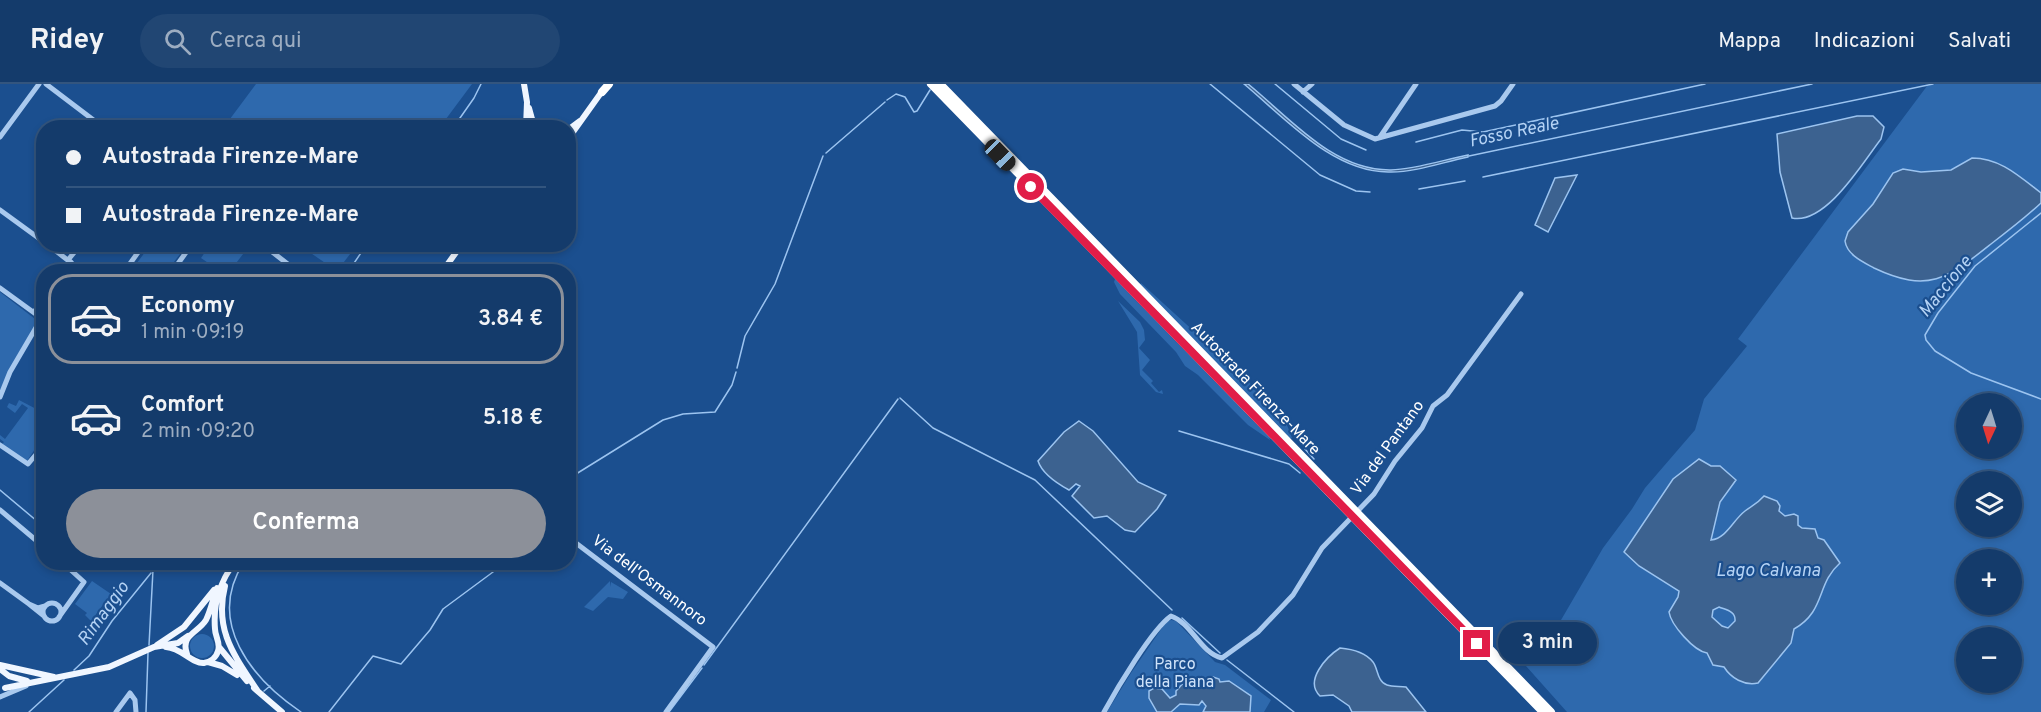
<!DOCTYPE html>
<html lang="it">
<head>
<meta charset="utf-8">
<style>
	body { margin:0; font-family:Overpass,sans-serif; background:#214673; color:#f1f3f6; height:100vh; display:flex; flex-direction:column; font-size:22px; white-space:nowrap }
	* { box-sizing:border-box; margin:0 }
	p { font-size:20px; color:#9dadc1 }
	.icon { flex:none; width:33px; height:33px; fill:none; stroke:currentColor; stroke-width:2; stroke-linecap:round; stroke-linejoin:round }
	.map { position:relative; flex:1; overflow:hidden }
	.sheet { position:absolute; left:36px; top:180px; width:540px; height:306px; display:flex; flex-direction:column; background:#143b6b; border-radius:24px; box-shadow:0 3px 9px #0003,0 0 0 2px #33557e }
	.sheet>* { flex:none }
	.banner { position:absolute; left:36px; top:36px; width:540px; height:132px; border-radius:24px; box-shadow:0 3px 9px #0003,0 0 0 2px #33557e; display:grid; align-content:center; height:132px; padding:0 30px; background:#143b6b }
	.needle { width:39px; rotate:184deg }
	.controls { position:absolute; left:1956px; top:309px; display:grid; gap:12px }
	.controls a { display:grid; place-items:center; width:66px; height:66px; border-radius:50%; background:#143b6b; box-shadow:0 3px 9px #0003,0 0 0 2px #33557e; font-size:30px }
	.end { position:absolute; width:27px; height:27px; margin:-14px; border:8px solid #e11d48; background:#fff; box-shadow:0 0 0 3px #fff }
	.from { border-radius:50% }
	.bubble { position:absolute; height:42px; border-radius:21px; background:#143b6b; box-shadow:0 3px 9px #0003,0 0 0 2px #33557e; font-size:20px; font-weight:600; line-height:42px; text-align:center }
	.car { position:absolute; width:18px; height:36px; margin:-18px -9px; border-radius:8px; box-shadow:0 0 4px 2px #0007; background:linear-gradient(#222 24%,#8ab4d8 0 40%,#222 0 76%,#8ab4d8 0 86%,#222 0) }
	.banner b { display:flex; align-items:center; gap:21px; height:57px; font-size:22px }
	.banner b+b { border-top:2px solid #33557e }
	.banner i { width:15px; height:15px; background:#f1f3f6 }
	ul { padding:10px 0 0; list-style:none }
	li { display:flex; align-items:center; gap:18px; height:90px; margin:0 12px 9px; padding:0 18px; border:3px solid transparent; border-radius:24px }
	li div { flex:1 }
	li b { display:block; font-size:22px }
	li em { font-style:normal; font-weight:600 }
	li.selected { border-color:#8c9099 }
	li>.icon { width:54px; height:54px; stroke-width:1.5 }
	.action { display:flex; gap:12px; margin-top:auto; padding:12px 30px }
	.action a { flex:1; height:69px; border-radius:36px; background:#8c9099; color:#fff; font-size:24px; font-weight:600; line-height:69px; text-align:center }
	header { display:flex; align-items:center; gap:36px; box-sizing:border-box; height:84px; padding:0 30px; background:#143b6b; border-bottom:2px solid #33557e }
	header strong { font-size:28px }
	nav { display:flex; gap:33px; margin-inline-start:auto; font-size:21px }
	.search { width:420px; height:54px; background:#214673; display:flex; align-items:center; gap:15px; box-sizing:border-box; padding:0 21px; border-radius:33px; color:#9dadc1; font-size:22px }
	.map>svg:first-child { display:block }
	.green { fill:#2e69ad; fill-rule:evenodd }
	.water { fill:#3c6290; stroke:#9cc4f0; stroke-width:1.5; fill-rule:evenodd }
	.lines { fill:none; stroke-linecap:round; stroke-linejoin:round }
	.stream { stroke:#9cc4f0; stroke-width:1.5 }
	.minor { stroke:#a9c9ee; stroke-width:5 }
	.major { stroke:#f0f6ff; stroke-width:6 }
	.highway { stroke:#fff; stroke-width:8 }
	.route { stroke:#e11d48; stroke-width:8 }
	.labels { text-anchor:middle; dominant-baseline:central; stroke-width:4.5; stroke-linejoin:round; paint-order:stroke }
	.street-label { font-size:16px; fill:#fff; stroke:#1b4f8f }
	.park-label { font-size:16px; fill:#cfe3fa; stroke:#1b4f8f }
	.water-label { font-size:18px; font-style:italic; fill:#b5d3f5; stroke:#1b4f8f }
</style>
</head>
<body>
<header>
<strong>Ridey</strong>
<div class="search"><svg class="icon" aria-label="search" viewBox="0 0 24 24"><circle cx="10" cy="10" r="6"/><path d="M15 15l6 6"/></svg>Cerca qui</div>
<nav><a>Mappa</a><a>Indicazioni</a><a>Salvati</a></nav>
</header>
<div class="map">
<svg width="2041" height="628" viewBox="0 0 2041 628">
	<rect width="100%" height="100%" fill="#1b4f8f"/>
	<path class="green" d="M256,0H472L440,43H224Z
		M1935,0H2041V628H1567L1526,582L1536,564L1561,536L1603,464L1632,425L1645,404L1695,346L1704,315L1747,262L1738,255L1927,2ZM1966,320H2012V364H1966ZM1966,398H2012V442H1966ZM1966,476H2012V520H1966ZM1966,554H2012V598H1966Z
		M151,160H187V161L167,187H131Z
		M210,161L249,160L250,161L230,187H220L201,174Z
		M299,161H357L337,187Z
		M1115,195L1269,353L1270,356L1248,341L1198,291L1185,282L1176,268L1120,210L1114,198Z
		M1141,199L1197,250L1217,262L1287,341L1292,354L1290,355L1140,201Z
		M0,208L35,235L34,237L37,239L0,307Z
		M1118,217L1140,238L1144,246L1145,256L1139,264L1150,276L1142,286L1153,297L1151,299L1159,308L1162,306L1163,310L1156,308L1140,291L1137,248Z
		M19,316L42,328L43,326V353L27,377L2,360L4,358L0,355V351L5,355L28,324L22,320L15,329L7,323L9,319L16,322Z
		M92,497L111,510L91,537L85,531L87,529L75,520Z
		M610,497V503L611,498L628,508L623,515L608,513L593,527L584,523Z
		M1171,536L1176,537L1215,578L1225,581L1267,613L1271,616L1264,628H1107L1131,589L1166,538Z
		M190 562a12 12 0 1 1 24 0a12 12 0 1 1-24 0Z"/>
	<path class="water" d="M1244,0H1248C1290,34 1333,87 1391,86C1416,85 1443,76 1468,71V73C1443,78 1417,88 1391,88C1334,90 1285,34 1244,0Z
		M1857,32H1873L1884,43L1881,55C1863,78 1826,141 1792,134L1780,88L1777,50Z
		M1972,74C2000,74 2019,92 2041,109V119C2025,134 2008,147 1991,160C1948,194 1929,210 1874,184C1863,178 1847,171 1845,157L1848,148L1873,120L1893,89L1903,85L1921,88L1951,86Z
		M1577,91L1548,148L1535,141L1555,94Z
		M1079,337L1093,347L1138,398L1166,411L1157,425L1135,448L1125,446L1107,432L1094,434L1072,412L1080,402L1076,400L1069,406C1058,400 1042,389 1038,377L1064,348Z
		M1699,375L1711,382H1720L1736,396L1720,418L1711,456C1727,454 1733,436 1745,427C1752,422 1757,420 1764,412L1777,417L1780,422L1779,427L1785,432L1794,430L1798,432V441L1802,444L1815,445L1818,454L1824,456L1840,479C1816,500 1826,527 1794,545L1791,559L1758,599C1744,602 1731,594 1724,583L1713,581L1707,569C1694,567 1671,541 1669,528L1678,513L1679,507L1639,482L1624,468L1673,395ZM1719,523C1726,526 1736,527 1735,537L1728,544L1722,542L1712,533L1713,526Z
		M1340,564C1352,565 1365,568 1373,578C1378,584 1377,598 1387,601C1393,603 1400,602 1406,603L1426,628H1352L1349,622L1333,611L1320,612C1304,597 1326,573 1340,564Z
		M1213,593L1219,595L1220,598L1229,597L1251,612L1250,628H1203L1206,622L1202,617L1199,621L1180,620L1171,628H1157L1149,614V607L1154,604L1162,605L1170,614L1176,611V607L1187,595L1204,600Z"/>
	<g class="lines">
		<path class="stream" d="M1210,0L1320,91L1356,107L1370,108
			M1275,0L1341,55L1366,66
			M887,16L896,10L905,13L914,28L917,27L930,6
			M453,44L474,14L481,0
			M1416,58L1462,46L1483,48L1705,0
			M826,69L885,18
			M1469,72L1812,0
			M1483,93L1933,0
			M1419,105L1465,97
			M2041,129L1975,182L1938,229L1925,251L1926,256L1935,267L1971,289L2041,315
			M348,188L367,160
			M737,284L745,252L775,200L823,72
			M900,314L933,344L1035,396L1172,526
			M1179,347L1289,380L1300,389
			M1301,348L1305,365L1314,375
			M568,395L663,336L683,330L715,328L732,301L736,288
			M0,406L44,443
			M244,478C205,538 252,595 301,628
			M1182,534L1220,569
			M149,561L153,486L159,478
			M1227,576L1294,628
			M704,581L898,315
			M74,586L89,572L112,537L151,489
			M264,607L270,602
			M29,628L64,596
			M146,628L148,569
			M329,628L373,572L401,580L430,546L443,525L493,488L501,478
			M669,628L702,584"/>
		<path class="minor" d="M46,0L104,44
			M1294,0L1344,41L1375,55L1495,22L1501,17L1513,0
			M1303,8L1312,0
			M0,53L39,0
			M1380,53L1416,0
			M0,126L44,158
			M47,160L83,188
			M262,160L298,188
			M68,176L81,160
			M64,188L71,178
			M124,188L144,160
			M172,188L192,160
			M0,204L44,236
			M34,228L44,215
			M0,313L10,288L41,235
			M0,361L28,380L44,361
			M0,426L44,463
			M568,453L713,563L666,628
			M0,499L29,520
			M43 528a9 9 0 1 1 18 0a9 9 0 1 1-18 0Z
			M44,532L29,520L38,524L45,522
			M59,533L84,498L62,478
			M0,613L26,602
			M116,628L130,609L135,616L136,628
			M1104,628C1116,606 1152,545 1171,532C1192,539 1200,569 1222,574L1258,548L1293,511L1322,464L1374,410L1395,377L1422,344L1433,322L1447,311L1521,210"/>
		<path class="major" d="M524,0L527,18L526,44
			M529,24L532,35L540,44
			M568,46L580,37
			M568,55L603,6
			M442,188L462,160
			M225,502C214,546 234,571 257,606
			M157,561L184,543L214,506
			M166,563C182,564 192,580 204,579C210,578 216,574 218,567C221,559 215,553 215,545C213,521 220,497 235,478
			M219,563L247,597
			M187,570C180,551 198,549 206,536C211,526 213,514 217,504
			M208,578L222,582L237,591
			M0,581L54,593
			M0,585L9,592L27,597
			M5,604L109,583L154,563L178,559L188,552
			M254,604L282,628"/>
		<path class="highway" d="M931,0L1543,628
			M940,0L1551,628
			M602,8L609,0"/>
	</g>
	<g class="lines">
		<path class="route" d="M1031,103L1477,560"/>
	</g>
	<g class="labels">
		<g class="street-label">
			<text transform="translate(1255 305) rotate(46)">Autostrada Firenze-Mare</text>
			<text transform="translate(1388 364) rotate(-54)">Via del Pantano</text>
			<text transform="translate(649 497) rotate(37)">Via dell'Osmannoro</text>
		</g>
		<g class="park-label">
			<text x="1175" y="581">Parco<tspan x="1175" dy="18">della Piana</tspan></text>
		</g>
		<g class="water-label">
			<text transform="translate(1514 49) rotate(-12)">Fosso Reale</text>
			<text transform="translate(1946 203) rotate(-51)">Maccione</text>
			<text x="1768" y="487">Lago Calvana</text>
			<text transform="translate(104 530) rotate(-54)">Rimaggio</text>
		</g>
	</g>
</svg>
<div class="controls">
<a><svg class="needle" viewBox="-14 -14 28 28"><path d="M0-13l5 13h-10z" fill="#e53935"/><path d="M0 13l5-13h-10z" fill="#9dadc1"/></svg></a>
<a><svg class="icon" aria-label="layers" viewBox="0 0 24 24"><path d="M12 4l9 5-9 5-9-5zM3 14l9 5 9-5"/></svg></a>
<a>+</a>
<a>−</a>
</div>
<i class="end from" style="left:1031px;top:103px"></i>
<i class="end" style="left:1477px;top:560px"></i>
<div class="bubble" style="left:1498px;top:538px;width:99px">3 min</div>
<i class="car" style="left:1000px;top:71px;rotate:136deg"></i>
<div class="banner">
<b><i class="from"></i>Autostrada Firenze-Mare</b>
<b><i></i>Autostrada Firenze-Mare</b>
</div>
<section class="sheet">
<ul>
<li class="selected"><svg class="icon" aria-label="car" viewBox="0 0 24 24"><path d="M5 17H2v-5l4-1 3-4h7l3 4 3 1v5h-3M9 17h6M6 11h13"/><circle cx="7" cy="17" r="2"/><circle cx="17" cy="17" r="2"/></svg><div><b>Economy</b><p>1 min · 09:19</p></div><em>3.84 €</em></li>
<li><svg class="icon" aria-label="car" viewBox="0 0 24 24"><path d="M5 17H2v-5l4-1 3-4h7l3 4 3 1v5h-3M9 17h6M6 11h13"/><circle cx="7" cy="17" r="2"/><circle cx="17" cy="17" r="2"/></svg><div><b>Comfort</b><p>2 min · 09:20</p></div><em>5.18 €</em></li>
</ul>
<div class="action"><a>Conferma</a></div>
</section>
</div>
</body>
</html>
